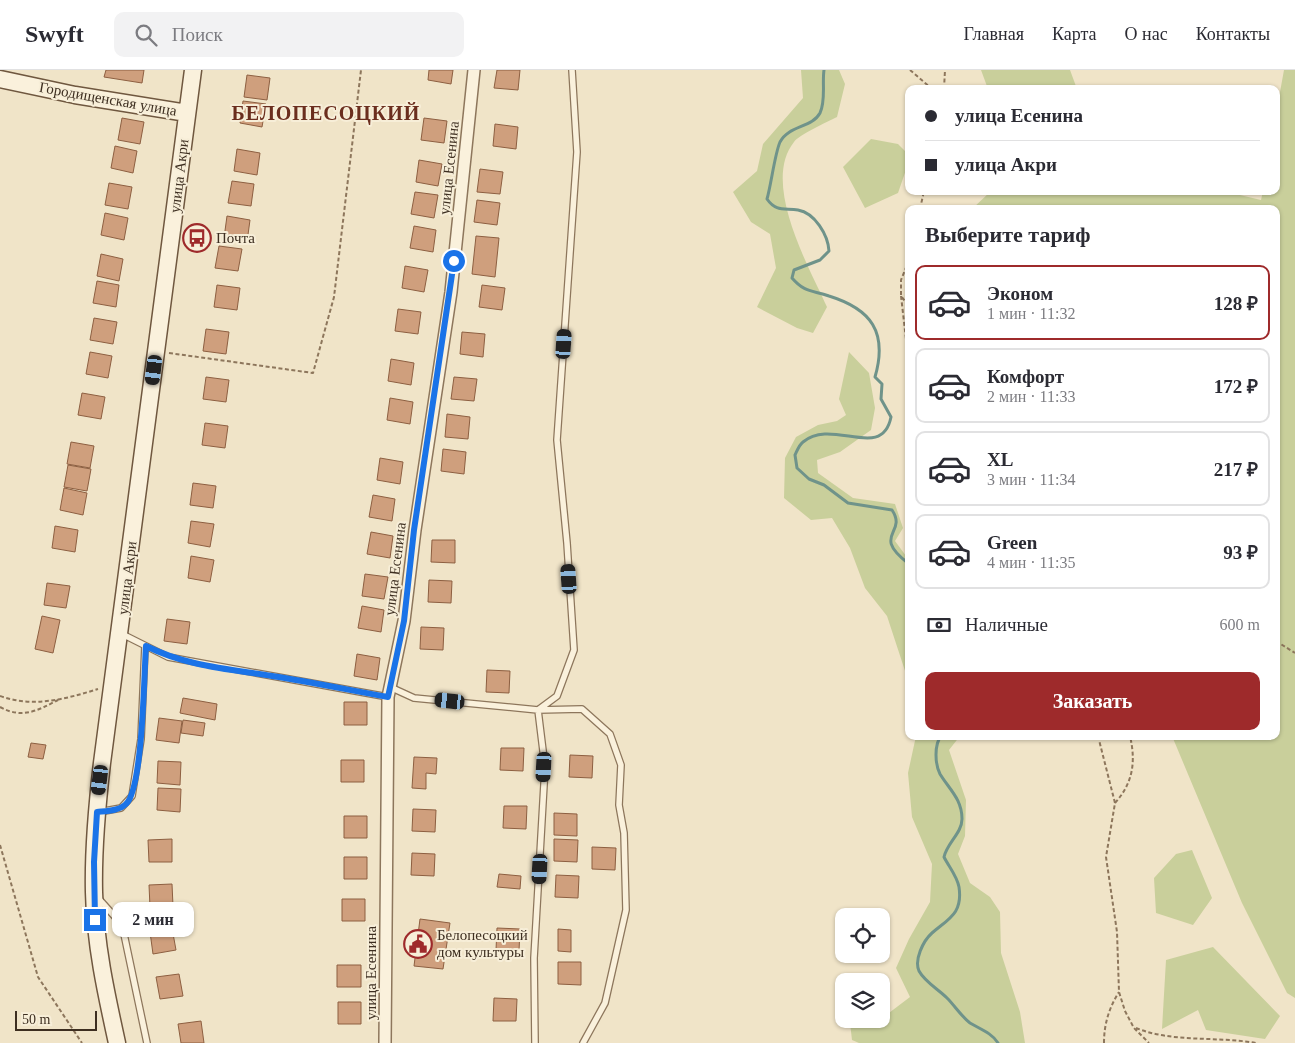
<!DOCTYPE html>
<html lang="ru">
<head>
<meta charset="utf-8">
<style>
	body { margin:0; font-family:Georgia,serif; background:#f2f2f3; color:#2b2b33; height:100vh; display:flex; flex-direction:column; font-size:19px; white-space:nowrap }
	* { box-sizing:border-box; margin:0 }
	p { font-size:16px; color:#7c7c81 }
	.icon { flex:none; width:28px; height:28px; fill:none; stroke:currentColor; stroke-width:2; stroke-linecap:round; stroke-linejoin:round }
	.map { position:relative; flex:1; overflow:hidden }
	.sheet { position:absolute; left:905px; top:135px; width:375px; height:535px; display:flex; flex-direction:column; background:#fff; border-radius:10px; box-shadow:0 1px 4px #0004 }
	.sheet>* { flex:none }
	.banner { position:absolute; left:905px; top:15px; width:375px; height:110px; border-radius:10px; box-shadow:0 1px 4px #0004; display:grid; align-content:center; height:110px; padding:0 20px; background:#fff }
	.tools { position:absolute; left:835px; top:838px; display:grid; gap:10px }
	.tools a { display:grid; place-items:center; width:55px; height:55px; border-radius:10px; background:#fff; box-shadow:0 1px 4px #0004; font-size:25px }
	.scale { position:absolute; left:15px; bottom:12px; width:82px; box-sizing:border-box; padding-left:5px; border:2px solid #3d2e20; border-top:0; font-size:14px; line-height:18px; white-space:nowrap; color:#3d2e20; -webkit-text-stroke:4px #f7eed8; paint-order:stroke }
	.end { position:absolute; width:22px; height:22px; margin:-11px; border:6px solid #1a73e8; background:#fff; box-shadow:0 0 0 2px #fff }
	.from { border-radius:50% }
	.bubble { position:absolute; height:35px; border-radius:10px; background:#fff; box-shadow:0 1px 4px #0004; font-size:16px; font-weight:800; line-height:35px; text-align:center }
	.car { position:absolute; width:15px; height:30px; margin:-15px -8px; border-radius:6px; box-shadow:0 0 4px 1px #0007; background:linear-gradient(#222 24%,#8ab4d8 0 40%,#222 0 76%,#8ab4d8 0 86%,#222 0) }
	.banner b { display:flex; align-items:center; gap:18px; height:48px; font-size:19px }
	.banner b+b { border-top:1px solid #e1e1e2 }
	.banner i { width:12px; height:12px; background:#2b2b33 }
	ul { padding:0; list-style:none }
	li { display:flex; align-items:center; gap:15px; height:75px; margin:0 10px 8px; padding:0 10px; border:2px solid #e1e1e2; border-radius:10px }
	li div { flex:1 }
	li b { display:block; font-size:19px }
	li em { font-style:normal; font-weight:800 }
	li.current { border-color:#9e2a2b }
	li>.icon { width:45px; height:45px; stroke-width:1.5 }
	h2 { padding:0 20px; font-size:22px; line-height:60px }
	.pay { display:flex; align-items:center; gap:12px; height:55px; padding:0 20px; font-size:19px }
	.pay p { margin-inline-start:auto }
	.cta { display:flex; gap:10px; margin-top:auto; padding:10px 20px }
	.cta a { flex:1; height:58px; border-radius:10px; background:#9e2a2b; color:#fff; font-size:20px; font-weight:800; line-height:58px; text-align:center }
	header { display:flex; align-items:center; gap:30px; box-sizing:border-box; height:70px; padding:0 25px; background:#fff; border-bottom:1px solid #e1e1e2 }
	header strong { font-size:24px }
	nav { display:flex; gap:28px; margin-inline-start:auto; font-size:18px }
	.search { width:350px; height:45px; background:#f2f2f3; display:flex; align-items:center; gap:12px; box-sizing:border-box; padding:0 18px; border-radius:10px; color:#7c7c81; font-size:19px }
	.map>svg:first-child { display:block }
	.green { fill:#c9cf9b }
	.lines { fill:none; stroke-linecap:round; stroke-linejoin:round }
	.stream { stroke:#6f938a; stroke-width:3 }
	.building { fill:#cf9f7d; stroke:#8d5f41 }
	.lane-casing { stroke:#8d765c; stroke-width:8 }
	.street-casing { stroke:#8d765c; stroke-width:14 }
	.secondary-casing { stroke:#6f573f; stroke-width:19 }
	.path { stroke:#8d765c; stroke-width:2; stroke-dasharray:4 2.5; stroke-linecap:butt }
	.lane { stroke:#faf1dc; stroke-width:5.5 }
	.street { stroke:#faf1dc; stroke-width:11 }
	.secondary { stroke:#faf1dc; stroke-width:16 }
	.route { stroke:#1a73e8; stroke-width:6 }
	.labels { text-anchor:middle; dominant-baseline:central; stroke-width:4; stroke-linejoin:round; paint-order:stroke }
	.street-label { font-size:15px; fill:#3d2e20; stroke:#f7eed8 }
	.poi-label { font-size:15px; fill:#3d2e20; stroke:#f7eed8; text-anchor:start }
	.district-label { font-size:20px; font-weight:bold; letter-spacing:1px; fill:#6b2e1e; stroke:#f7eed8 }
</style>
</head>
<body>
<header>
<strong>Swyft</strong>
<div class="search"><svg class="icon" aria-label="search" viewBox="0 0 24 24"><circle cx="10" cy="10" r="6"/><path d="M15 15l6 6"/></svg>Поиск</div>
<nav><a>Главная</a><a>Карта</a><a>О нас</a><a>Контакты</a></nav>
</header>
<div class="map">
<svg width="1295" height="973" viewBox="0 0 1295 973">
	<rect width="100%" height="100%" fill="#f0e4c8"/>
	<path class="green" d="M801,0H839L845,14L837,47C827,52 799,65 794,72C761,113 809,197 827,237L813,263L797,258L757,237L776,198L770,164L751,152L733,122L757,101L763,74L803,28Z
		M981,0H1070L1077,19H988Z
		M1284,0H1295V928L1287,923L1242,833L1172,666H1276V139H972L991,121H1223L1261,130L1263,121H1276V44Z
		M871,69L898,74L909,85V91L898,123L865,138L843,97Z
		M849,282L869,303L875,338L871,360L840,382L817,390L818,403L853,428L895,434L903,458L895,471L909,490V613L887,546L865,518L850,478L832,448L811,450L784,428L785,388L796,367L818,355L837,351L846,345L839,329Z
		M916,666H960L949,680L966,730L965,766L958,784L970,813L990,827L1000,842L1001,883L1020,942L1025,973H859L852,970L850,953L881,949L910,927L896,898L909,869L930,832L932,794L912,747L908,703Z
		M1192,780L1212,828L1193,855L1156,843L1154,808L1176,784Z
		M1213,877L1280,946L1265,969L1206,960L1198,940L1162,959L1166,890Z"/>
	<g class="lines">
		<path class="stream" d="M824,0C822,13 826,31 820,43C812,58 789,55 780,72C775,83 771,115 767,129C776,142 784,138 798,140C815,143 828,165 829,181L820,190L794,200L792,208C805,223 812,220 829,226C871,239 888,262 875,307L882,314L881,329L891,347C882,392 832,347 803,372C799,375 797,381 795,385L797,398L809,409L824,415L848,433L892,440C908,464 870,464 909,494
			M941,666C934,675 935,694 940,704C949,719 962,729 962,749C962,763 947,773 944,787C949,797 957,806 959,817C963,844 948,849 932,863C923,871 914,890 919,901C925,912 938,919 947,928C955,936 961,946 970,953C980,959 992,963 998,973"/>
	</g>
	<path class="building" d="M106,0H144L142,13L104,7Z
		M429,0H453L451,14L428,10Z
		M497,0H520L518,20L494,18Z
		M247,5L270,8L267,30L244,27Z
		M243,31L266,34L262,57L240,53Z
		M122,48L144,52L140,74L118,70Z
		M424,48L447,51L444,73L421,70Z
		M495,54L518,57L516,79L493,76Z
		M115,76L137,81L133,103L111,98Z
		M237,79L260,83L257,105L234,101Z
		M419,90L442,94L438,116L416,112Z
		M480,99L503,102L500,124L477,122Z
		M232,111L254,114L251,136L228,133Z
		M109,113L132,117L128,139L105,135Z
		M415,122L438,125L434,148L411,144Z
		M477,130L500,133L497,155L474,152Z
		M105,143L128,148L124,170L101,165Z
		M227,146L250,150L247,172L224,168Z
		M414,156L436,160L433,182L410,178Z
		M476,166L499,168L495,207L472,204Z
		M219,176L242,179L238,201L215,198Z
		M101,184L123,189L119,211L97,206Z
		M405,196L428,200L424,222L402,218Z
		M97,211L119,215L116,237L93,233Z
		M217,215L240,218L237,240L214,237Z
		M482,215L505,218L502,240L479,237Z
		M398,239L421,242L418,264L395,261Z
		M94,248L117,252L113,274L90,270Z
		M206,259L229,262L226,284L203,281Z
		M462,262L485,264L483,287L460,284Z
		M90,282L112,286L108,308L86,304Z
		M391,289L414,293L411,315L388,311Z
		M206,307L229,310L226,332L203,329Z
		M454,307L477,309L474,331L451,329Z
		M82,323L105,327L101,349L78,345Z
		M390,328L413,332L410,354L387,350Z
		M447,344L470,347L468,369L445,367Z
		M205,353L228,356L225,378L202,375Z
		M71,372L94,376L90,398L67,394Z
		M443,379L466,382L464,404L441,401Z
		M380,388L403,392L400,414L377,410Z
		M68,395L91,399L87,421L64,417Z
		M193,413L216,416L213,438L190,435Z
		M64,418L87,423L83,445L60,440Z
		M373,425L395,429L392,451L369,447Z
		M191,451L214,454L210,477L188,473Z
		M55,456L78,460L75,482L52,478Z
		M371,462L393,466L390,488L367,484Z
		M432,470H455V493L431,492Z
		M191,486L214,490L210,512L188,508Z
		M365,504L388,507L384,529L362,526Z
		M429,510L452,511L451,533L428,532Z
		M47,513L70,516L66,538L44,535Z
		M362,536L384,540L381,562L358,558Z
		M42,546L60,550L53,583L35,579Z
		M167,549L190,552L187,574L164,571Z
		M421,557L444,558L443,580L420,579Z
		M357,584L380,588L377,610L354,606Z
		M487,600L510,601L509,623L486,622Z
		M183,628L217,634L215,650L180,643Z
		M344,632H367V655H344Z
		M159,648L182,651L179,673L156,670Z
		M183,650L205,653L203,666L181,663Z
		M31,673L46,675L43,689L28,687Z
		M501,678H524L523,701L500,700Z
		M570,685L593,686L592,708L569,707Z
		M414,687L437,688L436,704L426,703V719L412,718Z
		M341,690H364V712H341Z
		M158,691L181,692L180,715L157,713Z
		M158,718L181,719L180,742L157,740Z
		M504,736H527L526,759L503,758Z
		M413,739L436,740L435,762L412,761Z
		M554,743L577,744V766L554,765Z
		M344,746H367V768H344Z
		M172,769V792H149L148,770Z
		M554,769L578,770L577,792L554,791Z
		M592,777L616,778L615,800L592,799Z
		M412,783L435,784L434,806L411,805Z
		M344,787H367V809H344Z
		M499,804L521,806L520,819L497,817Z
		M556,805L579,806L578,828L555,827Z
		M172,814L173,836L150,837L149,815Z
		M342,829H365V851H342Z
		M420,849L450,853L443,899L414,896Z
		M172,858L176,880L153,884L150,862Z
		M497,858L520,859L519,881L496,880Z
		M558,859L571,860V882L558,881Z
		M558,892H581V915L558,914Z
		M337,895H361V917H337Z
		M179,904L183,926L160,929L156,907Z
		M494,928L517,929L516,951H493Z
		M338,932H361V954H338Z
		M201,951L204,973H181L178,954Z"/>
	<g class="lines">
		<defs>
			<path id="lane" d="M122,564L168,587L388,627
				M390,617L414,628L538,640L582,639L610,664L621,695L619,735L624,763L626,840L605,933L583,973
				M99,742L121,738L132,726L141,669L145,576
				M99,829L116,848L124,864L147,973
				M535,973L534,888L545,697L538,640L557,626L574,580L567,473L557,370L577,82L572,0"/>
			<path id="street" d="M385,973L388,627L404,551L415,460L451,222L474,0"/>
			<path id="secondary" d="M0,9L75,25L187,43
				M117,973C106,923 95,873 94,822C93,779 97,736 102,693L193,0"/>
		</defs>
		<use href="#lane" class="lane-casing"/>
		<use href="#street" class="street-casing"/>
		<use href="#secondary" class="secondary-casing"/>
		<path class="path" d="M910,0L932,19
			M944,19L945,0
			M920,139L924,121
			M909,190L901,210V226L909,236
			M901,226L906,269L909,276
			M169,283L313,303L334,227L361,0
			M1276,571L1295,583
			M0,626C33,638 66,629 98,619
			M0,637C22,649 37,641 58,630
			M1098,666L1115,733L1106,787L1117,862L1119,922L1125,941L1134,958L1149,973
			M1115,733C1133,713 1136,692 1130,666
			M0,775L38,907L82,973
			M1136,958C1173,973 1217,966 1256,973
			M1104,973C1104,954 1109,938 1119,922"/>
		<use href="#lane" class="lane"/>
		<use href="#street" class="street"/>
		<use href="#secondary" class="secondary"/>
	</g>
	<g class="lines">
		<path class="route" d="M95,850L94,792L97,742C106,741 119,741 126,734C143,719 144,603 146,576C186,596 228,599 272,606C311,612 349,620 388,627L404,551L414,460L454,191"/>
	</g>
	<defs>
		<symbol id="bus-ring" viewBox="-11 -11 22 22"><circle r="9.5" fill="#f7eed8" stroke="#9e2a2b" stroke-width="1.5"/><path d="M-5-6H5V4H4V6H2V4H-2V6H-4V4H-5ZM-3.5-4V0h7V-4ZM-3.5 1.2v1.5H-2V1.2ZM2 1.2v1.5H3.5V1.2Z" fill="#9e2a2b"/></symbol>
		<symbol id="civic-ring" viewBox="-11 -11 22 22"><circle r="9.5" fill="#f7eed8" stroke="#9e2a2b" stroke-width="1.5"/><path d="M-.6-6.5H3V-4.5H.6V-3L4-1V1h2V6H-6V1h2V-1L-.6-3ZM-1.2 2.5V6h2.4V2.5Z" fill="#9e2a2b"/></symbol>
	</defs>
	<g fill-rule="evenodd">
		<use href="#bus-ring" x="181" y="152" width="32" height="32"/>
		<use href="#civic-ring" x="402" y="858" width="32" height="32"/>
	</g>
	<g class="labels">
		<g class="street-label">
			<text transform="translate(108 29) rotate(10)">Городищенская улица</text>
			<text transform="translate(449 98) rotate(-84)">улица Есенина</text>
			<text transform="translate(179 106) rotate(-83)">улица Акри</text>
			<text transform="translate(395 499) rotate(-83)">улица Есенина</text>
			<text transform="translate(127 508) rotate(-83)">улица Акри</text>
			<text transform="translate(371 903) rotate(-90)">улица Есенина</text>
		</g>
		<g class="poi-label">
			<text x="216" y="168">Почта</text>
			<text x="437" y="865">Белопесоцкий<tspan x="437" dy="17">дом культуры</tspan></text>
		</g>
		<g class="district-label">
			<text x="326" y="43">БЕЛОПЕСОЦКИЙ</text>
		</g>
	</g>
</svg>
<div class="tools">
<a><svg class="icon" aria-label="locate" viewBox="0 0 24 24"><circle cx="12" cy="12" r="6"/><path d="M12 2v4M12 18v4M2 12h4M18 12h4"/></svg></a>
<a><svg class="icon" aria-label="layers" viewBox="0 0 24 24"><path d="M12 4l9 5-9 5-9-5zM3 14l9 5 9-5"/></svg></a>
</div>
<div class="scale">50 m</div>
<i class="end from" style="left:454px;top:191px"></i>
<i class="end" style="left:95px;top:850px"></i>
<div class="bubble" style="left:112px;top:832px;width:82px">2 мин</div>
<i class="car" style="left:564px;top:274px;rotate:4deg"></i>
<i class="car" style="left:154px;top:300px;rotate:187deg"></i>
<i class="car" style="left:569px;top:509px;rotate:356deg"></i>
<i class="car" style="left:450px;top:631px;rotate:276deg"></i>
<i class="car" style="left:544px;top:697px;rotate:183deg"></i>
<i class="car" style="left:100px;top:710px;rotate:187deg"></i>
<i class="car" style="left:540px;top:799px;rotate:183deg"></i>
<div class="banner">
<b><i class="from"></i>улица Есенина</b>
<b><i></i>улица Акри</b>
</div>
<section class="sheet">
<h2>Выберите тариф</h2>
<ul>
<li class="current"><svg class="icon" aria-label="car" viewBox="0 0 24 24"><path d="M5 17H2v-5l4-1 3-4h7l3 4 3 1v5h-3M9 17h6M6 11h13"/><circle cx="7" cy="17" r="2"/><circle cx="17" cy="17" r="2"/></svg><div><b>Эконом</b><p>1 мин · 11:32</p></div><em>128 ₽</em></li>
<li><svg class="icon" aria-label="car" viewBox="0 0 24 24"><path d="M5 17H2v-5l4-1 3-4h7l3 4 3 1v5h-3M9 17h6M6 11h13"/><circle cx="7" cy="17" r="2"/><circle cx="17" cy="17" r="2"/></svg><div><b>Комфорт</b><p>2 мин · 11:33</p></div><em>172 ₽</em></li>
<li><svg class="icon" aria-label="car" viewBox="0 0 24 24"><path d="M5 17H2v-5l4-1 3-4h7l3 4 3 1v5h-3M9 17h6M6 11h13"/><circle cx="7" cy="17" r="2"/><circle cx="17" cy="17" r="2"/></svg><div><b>XL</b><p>3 мин · 11:34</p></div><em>217 ₽</em></li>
<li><svg class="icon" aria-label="car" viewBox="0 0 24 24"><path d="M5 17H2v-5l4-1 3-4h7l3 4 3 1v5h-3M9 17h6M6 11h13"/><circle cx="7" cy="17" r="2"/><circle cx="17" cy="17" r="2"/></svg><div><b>Green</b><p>4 мин · 11:35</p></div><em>93 ₽</em></li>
</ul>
<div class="pay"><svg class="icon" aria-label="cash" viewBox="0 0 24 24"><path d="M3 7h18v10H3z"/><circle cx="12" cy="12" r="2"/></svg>Наличные<p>600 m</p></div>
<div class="cta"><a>Заказать</a></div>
</section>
</div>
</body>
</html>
